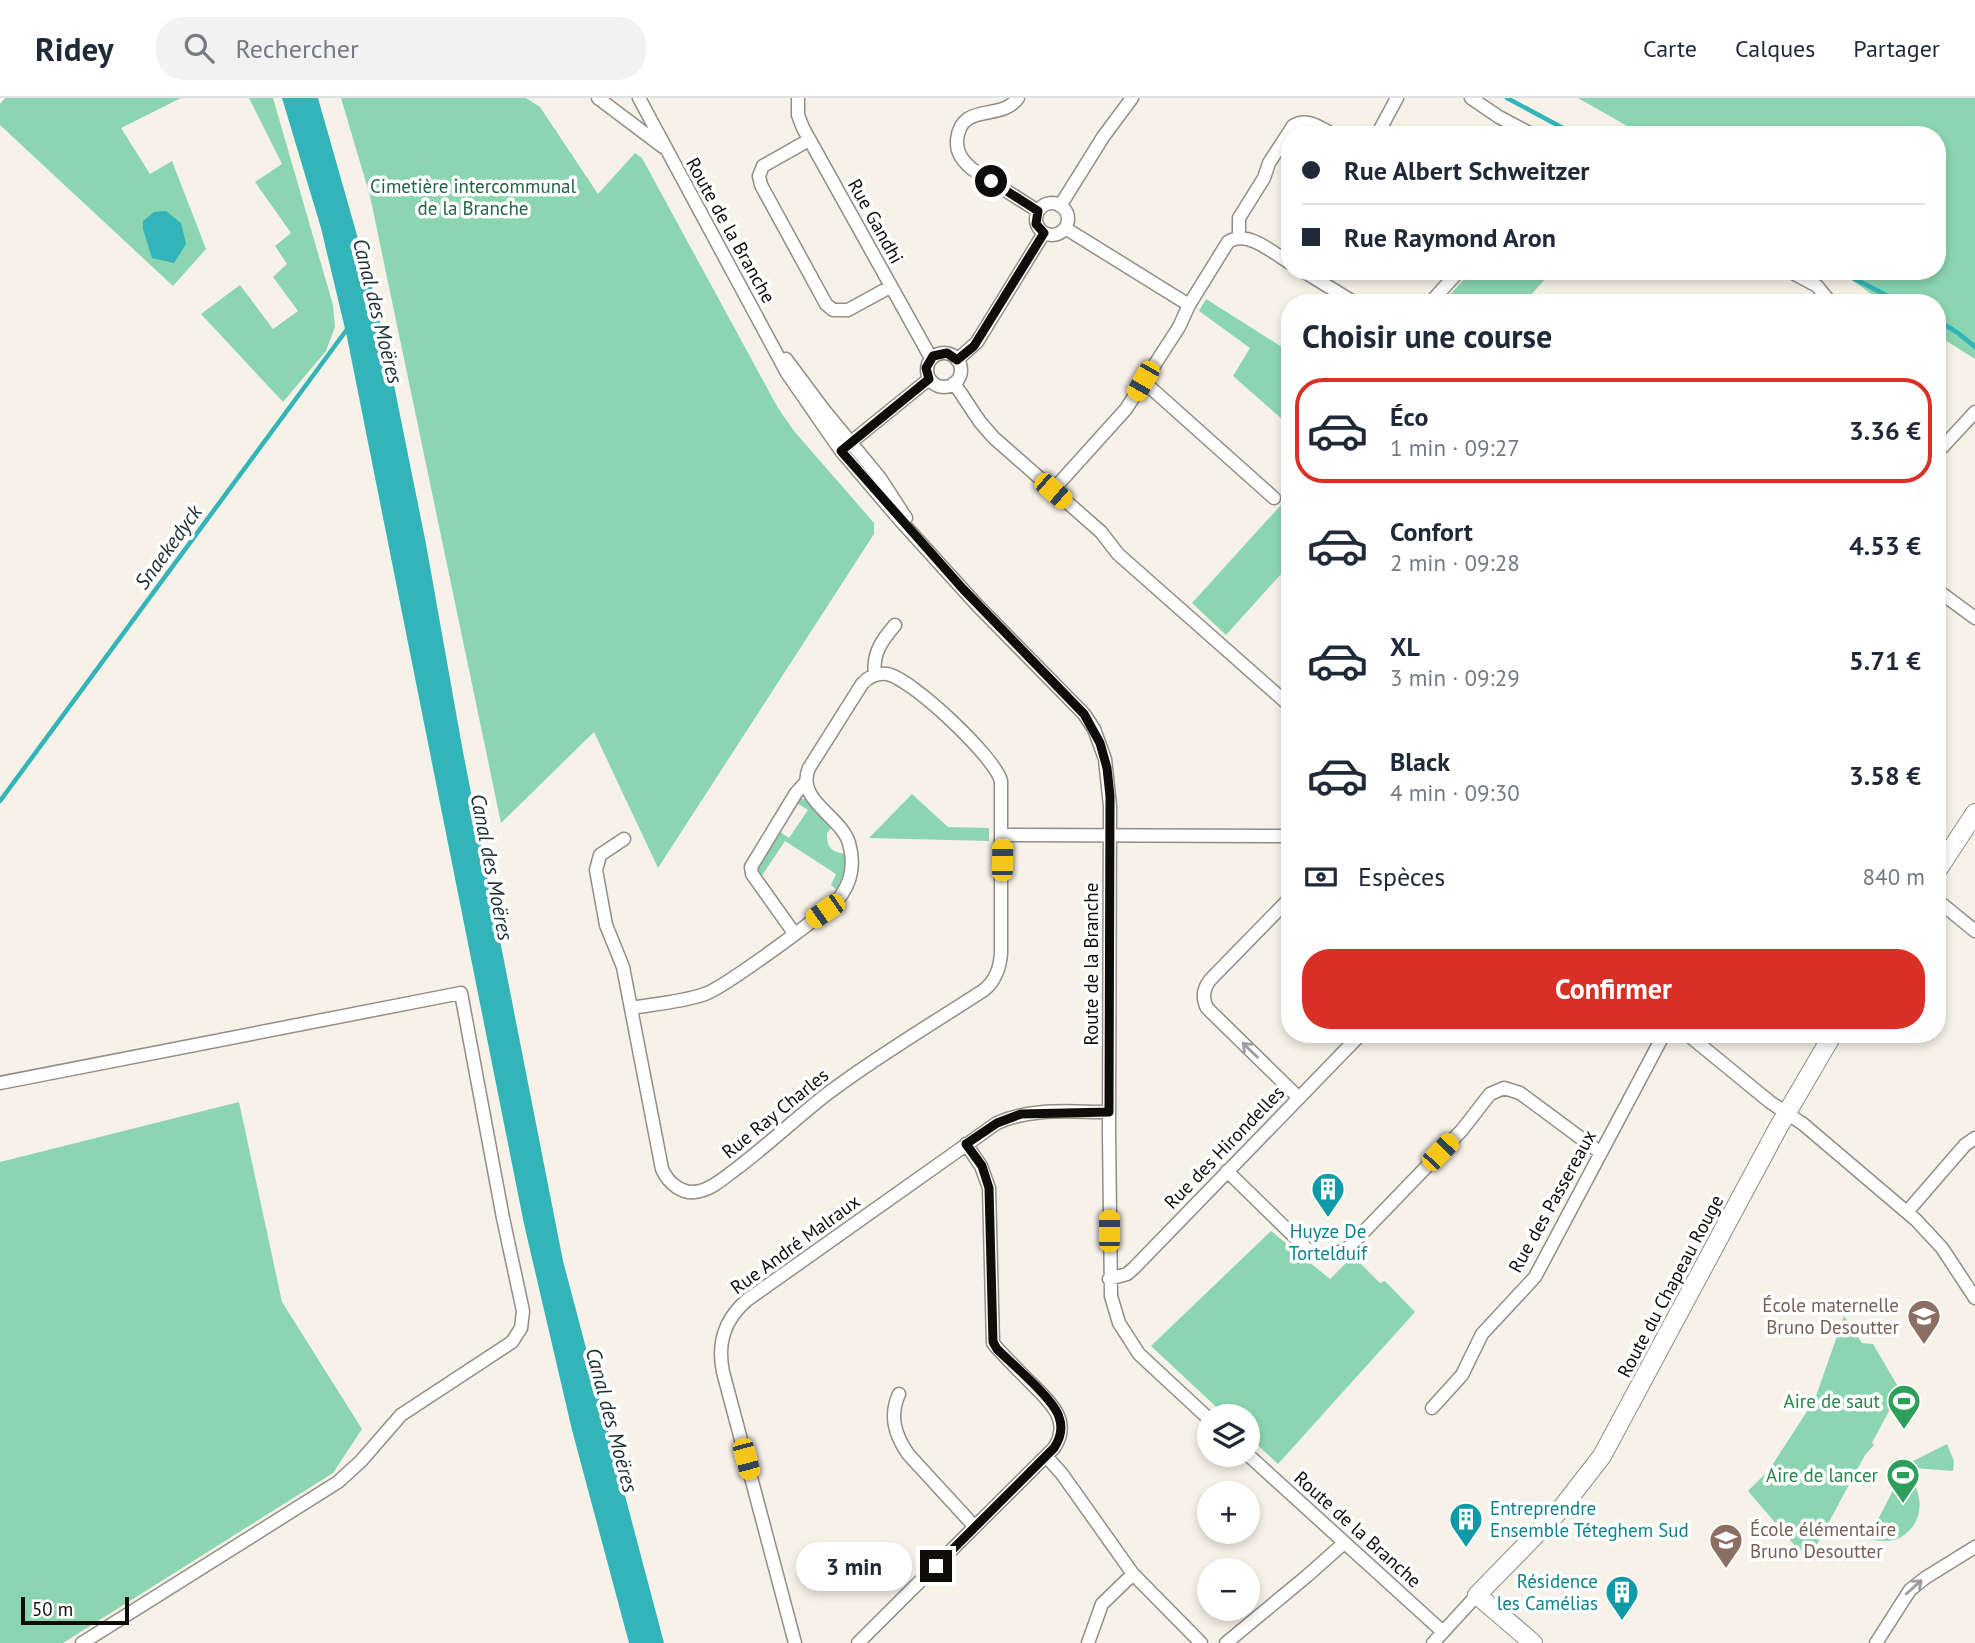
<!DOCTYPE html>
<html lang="fr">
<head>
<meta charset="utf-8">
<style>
	body { margin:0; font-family:"PT Sans",sans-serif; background:#f2f2f3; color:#1f2937; height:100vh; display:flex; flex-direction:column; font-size:26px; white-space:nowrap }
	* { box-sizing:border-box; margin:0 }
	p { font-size:23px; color:#747a83 }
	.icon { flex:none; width:38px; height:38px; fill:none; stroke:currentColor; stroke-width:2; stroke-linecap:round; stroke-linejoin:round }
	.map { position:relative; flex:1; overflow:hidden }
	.side { position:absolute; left:1281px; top:196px; width:665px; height:749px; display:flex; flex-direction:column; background:#fff; border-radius:28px; box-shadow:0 4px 10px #0003 }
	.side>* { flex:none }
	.hud { position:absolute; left:1281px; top:28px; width:665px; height:154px; border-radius:28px; box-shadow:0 4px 10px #0003; display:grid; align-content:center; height:154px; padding:0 21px; background:#fff }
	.fabs { position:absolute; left:1197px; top:1306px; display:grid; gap:14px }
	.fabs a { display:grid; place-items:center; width:63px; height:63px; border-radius:50%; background:#fff; box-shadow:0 4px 10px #0003; font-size:35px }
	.scale { position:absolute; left:21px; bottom:18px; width:108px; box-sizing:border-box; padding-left:7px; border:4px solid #0e0d0a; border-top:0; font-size:19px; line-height:24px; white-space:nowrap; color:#0e0d0a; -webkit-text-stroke:5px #fff; paint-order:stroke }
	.end { position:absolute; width:32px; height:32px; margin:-16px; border:9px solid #0e0d0a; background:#fff; box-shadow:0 0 0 4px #fff }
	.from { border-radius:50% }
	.bubble { position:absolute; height:49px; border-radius:24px; background:#fff; box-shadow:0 4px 10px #0003; font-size:23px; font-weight:700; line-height:49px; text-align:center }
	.car { position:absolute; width:21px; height:42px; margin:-21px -10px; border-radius:9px; box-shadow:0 0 5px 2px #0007; background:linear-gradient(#f5c518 24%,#345 0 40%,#f5c518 0 76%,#345 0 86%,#f5c518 0) }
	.hud b { display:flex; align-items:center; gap:24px; height:66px; font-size:26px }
	.hud b+b { border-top:2px solid #e0e1e3 }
	.hud i { width:18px; height:18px; background:#1f2937 }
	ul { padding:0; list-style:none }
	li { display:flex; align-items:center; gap:21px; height:105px; margin:0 14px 10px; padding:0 7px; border:4px solid transparent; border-radius:28px }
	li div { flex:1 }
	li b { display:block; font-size:26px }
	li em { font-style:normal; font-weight:700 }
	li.current { border-color:#d93025 }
	li>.icon { width:63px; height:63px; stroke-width:1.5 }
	h2 { padding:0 21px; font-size:32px; line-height:84px }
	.pay { display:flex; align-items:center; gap:18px; height:77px; padding:0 21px; font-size:26px }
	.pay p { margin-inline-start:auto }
	.primary-button { display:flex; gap:14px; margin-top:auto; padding:14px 21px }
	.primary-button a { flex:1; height:80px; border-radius:28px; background:#d93025; color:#fff; font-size:28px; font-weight:700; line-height:80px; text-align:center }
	header { display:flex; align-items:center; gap:42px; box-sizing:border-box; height:98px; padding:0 35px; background:#fff; border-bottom:2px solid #e0e1e3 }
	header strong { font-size:33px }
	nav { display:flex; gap:38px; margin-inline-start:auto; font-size:24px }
	.search { width:490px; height:63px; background:#f2f2f3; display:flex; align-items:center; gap:18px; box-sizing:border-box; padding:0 24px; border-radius:28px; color:#747a83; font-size:26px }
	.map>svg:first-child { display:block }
	.green { fill:#8bd6b0 }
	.water { fill:#32b4b9 }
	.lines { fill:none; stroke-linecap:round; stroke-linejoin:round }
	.stream { stroke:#32b4b9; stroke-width:4.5 }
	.street-casing { stroke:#928d85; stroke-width:15 }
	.secondary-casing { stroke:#928d85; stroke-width:20 }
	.street { stroke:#fff; stroke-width:12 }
	.secondary { stroke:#fff; stroke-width:18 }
	.oneway { stroke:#9f9e9d }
	.route { stroke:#0e0d0a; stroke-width:9 }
	.labels { text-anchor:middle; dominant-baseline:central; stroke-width:7; stroke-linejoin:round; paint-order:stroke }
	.park-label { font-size:19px; fill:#216346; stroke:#fff }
	.street-label { font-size:19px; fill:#0e0d0a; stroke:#fff }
	.culture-label { font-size:19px; fill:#0d838f; stroke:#fff }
	.education-label { font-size:19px; fill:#785e54; stroke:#fff; text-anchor:end }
	.leisure-label { font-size:19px; fill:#27864d; stroke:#fff; text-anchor:end }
	.water-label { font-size:21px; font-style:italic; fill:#192e2f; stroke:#fff }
</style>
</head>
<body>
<header>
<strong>Ridey</strong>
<div class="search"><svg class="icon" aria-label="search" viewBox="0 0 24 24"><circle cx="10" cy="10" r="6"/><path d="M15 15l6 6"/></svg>Rechercher</div>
<nav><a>Carte</a><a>Calques</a><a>Partager</a></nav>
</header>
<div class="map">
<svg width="1975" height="1545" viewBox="0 0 1975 1545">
	<rect width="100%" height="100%" fill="#f7f2e8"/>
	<path class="green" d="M5,0H181L121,30L150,76L172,63L206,151L173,188L0,27V6Z
		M249,0H273L333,207L335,229L326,253L283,304L201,216L240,187L273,231L298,213L273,179L287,166L275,148L291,135L255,84L282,66Z
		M341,0H526L540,9L598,96L635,55L642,60L778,310L794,333L874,425V436L658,770L594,634L501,725L370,98Z
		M1578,0H1975V261L1937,237V205H1884L1839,173H1937V37H1643Z
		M1472,173H1552L1524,205H1442Z
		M1206,201L1290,254V328L1233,278L1250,250L1199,213Z
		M1290,397V466L1226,537L1192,505Z
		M912,696L948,729L989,730V743L869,740Z
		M800,701H806L833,728L827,735C826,749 832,755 846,756V770L837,792L831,787L836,776L785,743L761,779L757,767L779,733L789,740L808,712L797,705Z
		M239,1004L282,1204L362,1331L333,1375L63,1545H0V1064Z
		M1271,1133L1330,1181L1353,1158L1380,1185L1385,1183L1415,1214L1278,1366L1248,1338V1318H1226L1151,1248Z
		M1844,1218L1862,1245L1873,1246L1900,1292L1872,1345L1874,1347L1865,1357L1808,1463L1748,1393L1769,1372L1815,1301Z
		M1947,1346L1954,1363L1953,1373L1901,1369Z
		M1903,1373C1924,1389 1927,1424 1901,1439C1891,1445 1879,1443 1868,1441Z"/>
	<path class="water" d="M282,0H318L374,197L395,292L426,446L463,654L563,1163L664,1545H629L572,1332L524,1126L347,239L321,130Z
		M166,113L181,125L186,146L174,165L152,160L143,131V123L154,114Z"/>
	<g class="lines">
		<path class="stream" d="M1507,0L1576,37
			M1839,173L1902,205
			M1937,222L1958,235L1975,249
			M0,703L348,230"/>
		<defs>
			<path id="street" d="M598,0L663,49
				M639,0L787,275L841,353L899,421L977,507L1084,616L1094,631L1105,661L1110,708L1109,1035L1111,1198L1119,1225L1139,1256L1209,1321
				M798,0V17L803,30L931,260
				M1018,0C1001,24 961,3 957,42C956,55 963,63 972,71L1038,113
				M1471,0L1499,19L1533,37
				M1377,37L1397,0
				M809,42L763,68L759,78L761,87L826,206L833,212H848L890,189
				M1036 121a16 16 0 1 1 32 0a16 16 0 1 1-32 0Z
				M1060,108L1103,39L1132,0
				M1065,130L1189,207
				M1239,139V120L1264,80L1269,65L1293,28C1308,19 1320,30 1334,37
				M1303,173L1355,205
				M1789,173L1817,188L1831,205
				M1430,205L1459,173
				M927 272a17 17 0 1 1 34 0a17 17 0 1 1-34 0Z
				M786,261L824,312L880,380L906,420
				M957,262L977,244L1044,135
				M1143,283L1274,400
				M954,285L980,324L994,340L1101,434L1118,456L1290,608
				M845,349L929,281
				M1937,355L1975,314
				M1053,392L1126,311L1179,229L1189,207L1228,144C1247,131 1273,155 1290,165
				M1937,492L1975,520
				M875,577C872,556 882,542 895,527
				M1003,737L1290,738
				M624,741L600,757L596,772L606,827L623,869L662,1071C668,1085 683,1098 700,1093C713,1090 725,1079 736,1071C768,1047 796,1020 827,996C877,958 932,926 984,892C996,882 1000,870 1001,855V683C995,659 911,580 887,576C877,575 869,578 862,586L809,670C795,702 841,718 849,745C854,763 853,780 842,796C832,812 724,889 705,896C682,904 655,906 631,910
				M1290,800L1210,882C1203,891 1202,900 1207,910L1299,1000
				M1937,802L1975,833
				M794,835L752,776L751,769L796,695L806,684
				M1687,936L1770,1004L1803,1026L1916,1122L1942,1150L1975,1200
				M0,985L461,895L503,1120L523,1213L521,1230L512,1244L401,1317L361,1363L338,1384L82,1545
				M1227,1073L1307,1151C1322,1160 1334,1159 1349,1149L1462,1032L1490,996L1504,990L1520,995L1601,1055
				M1907,1114L1965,1047L1975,1040
				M1109,1181L1127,1176L1134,1170L1361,936
				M899,1296C889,1318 895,1337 908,1356L975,1429
				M1432,1310L1462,1277L1482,1236L1535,1179L1664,936
				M1247,1356L1443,1534
				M1046,1358L1062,1376L1133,1476L1201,1545
				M795,1545L723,1274C717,1245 724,1222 747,1202L997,1025C1032,1009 1072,1014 1109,1014
				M858,1545L1054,1350C1072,1323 1050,1304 1032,1286C1020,1274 1008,1262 997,1250L993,1245L989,1090L981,1068L966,1046
				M1088,1545L1102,1506L1133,1476
				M1226,1545L1307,1478L1344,1445
				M1433,1545L1477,1497
				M1876,1545L1910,1492L1925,1480L1975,1449"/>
			<path id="secondary" d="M1937,773L1975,715
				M1533,1545L1477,1497L1560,1412L1602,1358L1778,1030L1833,936"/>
		</defs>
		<use href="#street" class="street-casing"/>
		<use href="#secondary" class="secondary-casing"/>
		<use href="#street" class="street"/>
		<use href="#secondary" class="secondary"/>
	</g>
	<defs><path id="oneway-shaft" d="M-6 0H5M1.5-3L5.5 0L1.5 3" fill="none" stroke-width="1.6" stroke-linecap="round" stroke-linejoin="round" transform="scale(1.75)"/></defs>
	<g class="oneway">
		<use href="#oneway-shaft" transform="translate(1250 952) rotate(-136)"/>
		<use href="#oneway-shaft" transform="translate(1914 1489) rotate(-42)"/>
	</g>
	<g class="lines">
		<path class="route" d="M936,1468L1054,1350C1060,1341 1063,1330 1059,1319C1054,1301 1012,1266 997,1251L993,1244L989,1090L982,1068L966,1046L997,1025L1021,1016L1109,1014L1110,698L1107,670L1100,645L1084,616L963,491L841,353L929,281L926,270L933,258L947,255L957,262L974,248L1044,135L1036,126L1038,113L991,83"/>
	</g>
	<defs>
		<symbol id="building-pin" viewBox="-11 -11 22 30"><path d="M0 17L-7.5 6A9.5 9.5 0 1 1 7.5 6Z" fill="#0f9aa8" stroke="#fff"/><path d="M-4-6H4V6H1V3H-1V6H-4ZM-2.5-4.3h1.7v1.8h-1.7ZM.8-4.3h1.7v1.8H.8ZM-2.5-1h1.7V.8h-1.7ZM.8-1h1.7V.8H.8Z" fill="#fff"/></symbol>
		<symbol id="school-pin" viewBox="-11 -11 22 30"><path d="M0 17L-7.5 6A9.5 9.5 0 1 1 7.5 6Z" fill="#8d6e63" stroke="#fff"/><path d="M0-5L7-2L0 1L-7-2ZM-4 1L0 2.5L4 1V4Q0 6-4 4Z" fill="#fff"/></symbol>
		<symbol id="stadium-pin" viewBox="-11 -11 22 30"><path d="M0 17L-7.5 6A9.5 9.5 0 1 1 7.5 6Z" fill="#2e9e5b" stroke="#fff"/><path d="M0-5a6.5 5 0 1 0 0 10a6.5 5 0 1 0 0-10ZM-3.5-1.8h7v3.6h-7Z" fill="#fff"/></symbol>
	</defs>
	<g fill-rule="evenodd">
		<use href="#building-pin" x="1309" y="1072" width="38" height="52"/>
		<use href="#school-pin" x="1905" y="1199" width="38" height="52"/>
		<use href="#stadium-pin" x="1885" y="1284" width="38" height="52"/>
		<use href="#stadium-pin" x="1884" y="1358" width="38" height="52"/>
		<use href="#building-pin" x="1447" y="1402" width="38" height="52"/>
		<use href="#school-pin" x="1707" y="1423" width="38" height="52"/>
		<use href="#building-pin" x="1603" y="1475" width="38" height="52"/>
	</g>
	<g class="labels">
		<g class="park-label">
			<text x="473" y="88">Cimetière intercommunal<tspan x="473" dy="22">de la Branche</tspan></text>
		</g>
		<g class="street-label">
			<text transform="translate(876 123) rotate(61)">Rue Gandhi</text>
			<text transform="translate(731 132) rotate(61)">Route de la Branche</text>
			<text transform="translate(1091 866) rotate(-90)">Route de la Branche</text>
			<text transform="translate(775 1015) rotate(-39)">Rue Ray Charles</text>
			<text transform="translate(1224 1049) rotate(-46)">Rue des Hirondelles</text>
			<text transform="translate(1552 1103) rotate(-61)">Rue des Passereaux</text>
			<text transform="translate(795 1146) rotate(-36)">Rue André Malraux</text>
			<text transform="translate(1670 1188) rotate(-62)">Route du Chapeau Rouge</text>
			<text transform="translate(1358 1431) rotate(42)">Route de la Branche</text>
		</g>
		<g class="culture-label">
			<text x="1328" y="1133">Huyze De<tspan x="1328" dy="22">Tortelduif</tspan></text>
			<text x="1490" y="1410" text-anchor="start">Entreprendre<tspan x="1490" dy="22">Ensemble Téteghem Sud</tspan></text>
			<text x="1598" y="1483" text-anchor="end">Résidence<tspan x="1598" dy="22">les Camélias</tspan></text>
		</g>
		<g class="education-label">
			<text x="1899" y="1207">École maternelle<tspan x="1899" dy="22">Bruno Desoutter</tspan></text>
			<text x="1750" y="1431" text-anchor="start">École élémentaire<tspan x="1750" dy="22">Bruno Desoutter</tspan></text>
		</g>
		<g class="leisure-label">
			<text x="1880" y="1303">Aire de saut</text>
			<text x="1878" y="1377">Aire de lancer</text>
		</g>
		<g class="water-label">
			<text transform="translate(378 213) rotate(76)">Canal des Moëres</text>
			<text transform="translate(168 449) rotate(-54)">Snaekedyck</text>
			<text transform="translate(492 769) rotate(79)">Canal des Moëres</text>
			<text transform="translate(612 1322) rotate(75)">Canal des Moëres</text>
		</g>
	</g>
</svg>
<div class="fabs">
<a><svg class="icon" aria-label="layers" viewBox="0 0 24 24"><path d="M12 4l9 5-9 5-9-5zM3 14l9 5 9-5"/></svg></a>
<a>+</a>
<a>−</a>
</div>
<div class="scale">50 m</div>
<i class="end from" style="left:991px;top:83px"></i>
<i class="end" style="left:936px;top:1468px"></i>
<div class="bubble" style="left:796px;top:1444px;width:116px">3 min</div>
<i class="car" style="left:1143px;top:283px;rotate:210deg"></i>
<i class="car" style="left:1053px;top:393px;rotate:131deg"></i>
<i class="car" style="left:1002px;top:762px;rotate:1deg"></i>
<i class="car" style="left:825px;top:813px;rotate:235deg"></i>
<i class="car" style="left:1440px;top:1054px;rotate:44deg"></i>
<i class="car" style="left:1109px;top:1133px;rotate:0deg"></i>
<i class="car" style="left:746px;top:1361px;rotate:165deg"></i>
<div class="hud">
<b><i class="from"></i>Rue Albert Schweitzer</b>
<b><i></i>Rue Raymond Aron</b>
</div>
<section class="side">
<h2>Choisir une course</h2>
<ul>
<li class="current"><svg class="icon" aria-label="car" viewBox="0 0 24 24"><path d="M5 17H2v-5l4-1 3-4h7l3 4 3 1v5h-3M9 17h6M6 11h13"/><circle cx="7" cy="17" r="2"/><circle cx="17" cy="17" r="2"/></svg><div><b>Éco</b><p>1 min · 09:27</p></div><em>3.36 €</em></li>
<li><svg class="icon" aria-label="car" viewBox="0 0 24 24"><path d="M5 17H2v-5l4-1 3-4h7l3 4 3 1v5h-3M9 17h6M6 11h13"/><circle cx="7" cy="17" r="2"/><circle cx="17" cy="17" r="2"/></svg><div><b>Confort</b><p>2 min · 09:28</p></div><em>4.53 €</em></li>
<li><svg class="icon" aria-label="car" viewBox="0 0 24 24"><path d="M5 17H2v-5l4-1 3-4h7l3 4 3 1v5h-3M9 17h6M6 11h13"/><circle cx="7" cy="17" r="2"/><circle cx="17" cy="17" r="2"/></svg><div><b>XL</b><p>3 min · 09:29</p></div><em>5.71 €</em></li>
<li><svg class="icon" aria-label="car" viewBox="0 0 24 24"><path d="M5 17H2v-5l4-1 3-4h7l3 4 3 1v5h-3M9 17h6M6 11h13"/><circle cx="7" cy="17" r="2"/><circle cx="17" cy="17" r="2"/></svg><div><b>Black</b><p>4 min · 09:30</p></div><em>3.58 €</em></li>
</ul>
<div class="pay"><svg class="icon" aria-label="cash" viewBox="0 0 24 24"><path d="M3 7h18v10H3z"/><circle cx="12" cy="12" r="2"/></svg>Espèces<p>840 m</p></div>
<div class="primary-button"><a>Confirmer</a></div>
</section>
</div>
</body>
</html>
